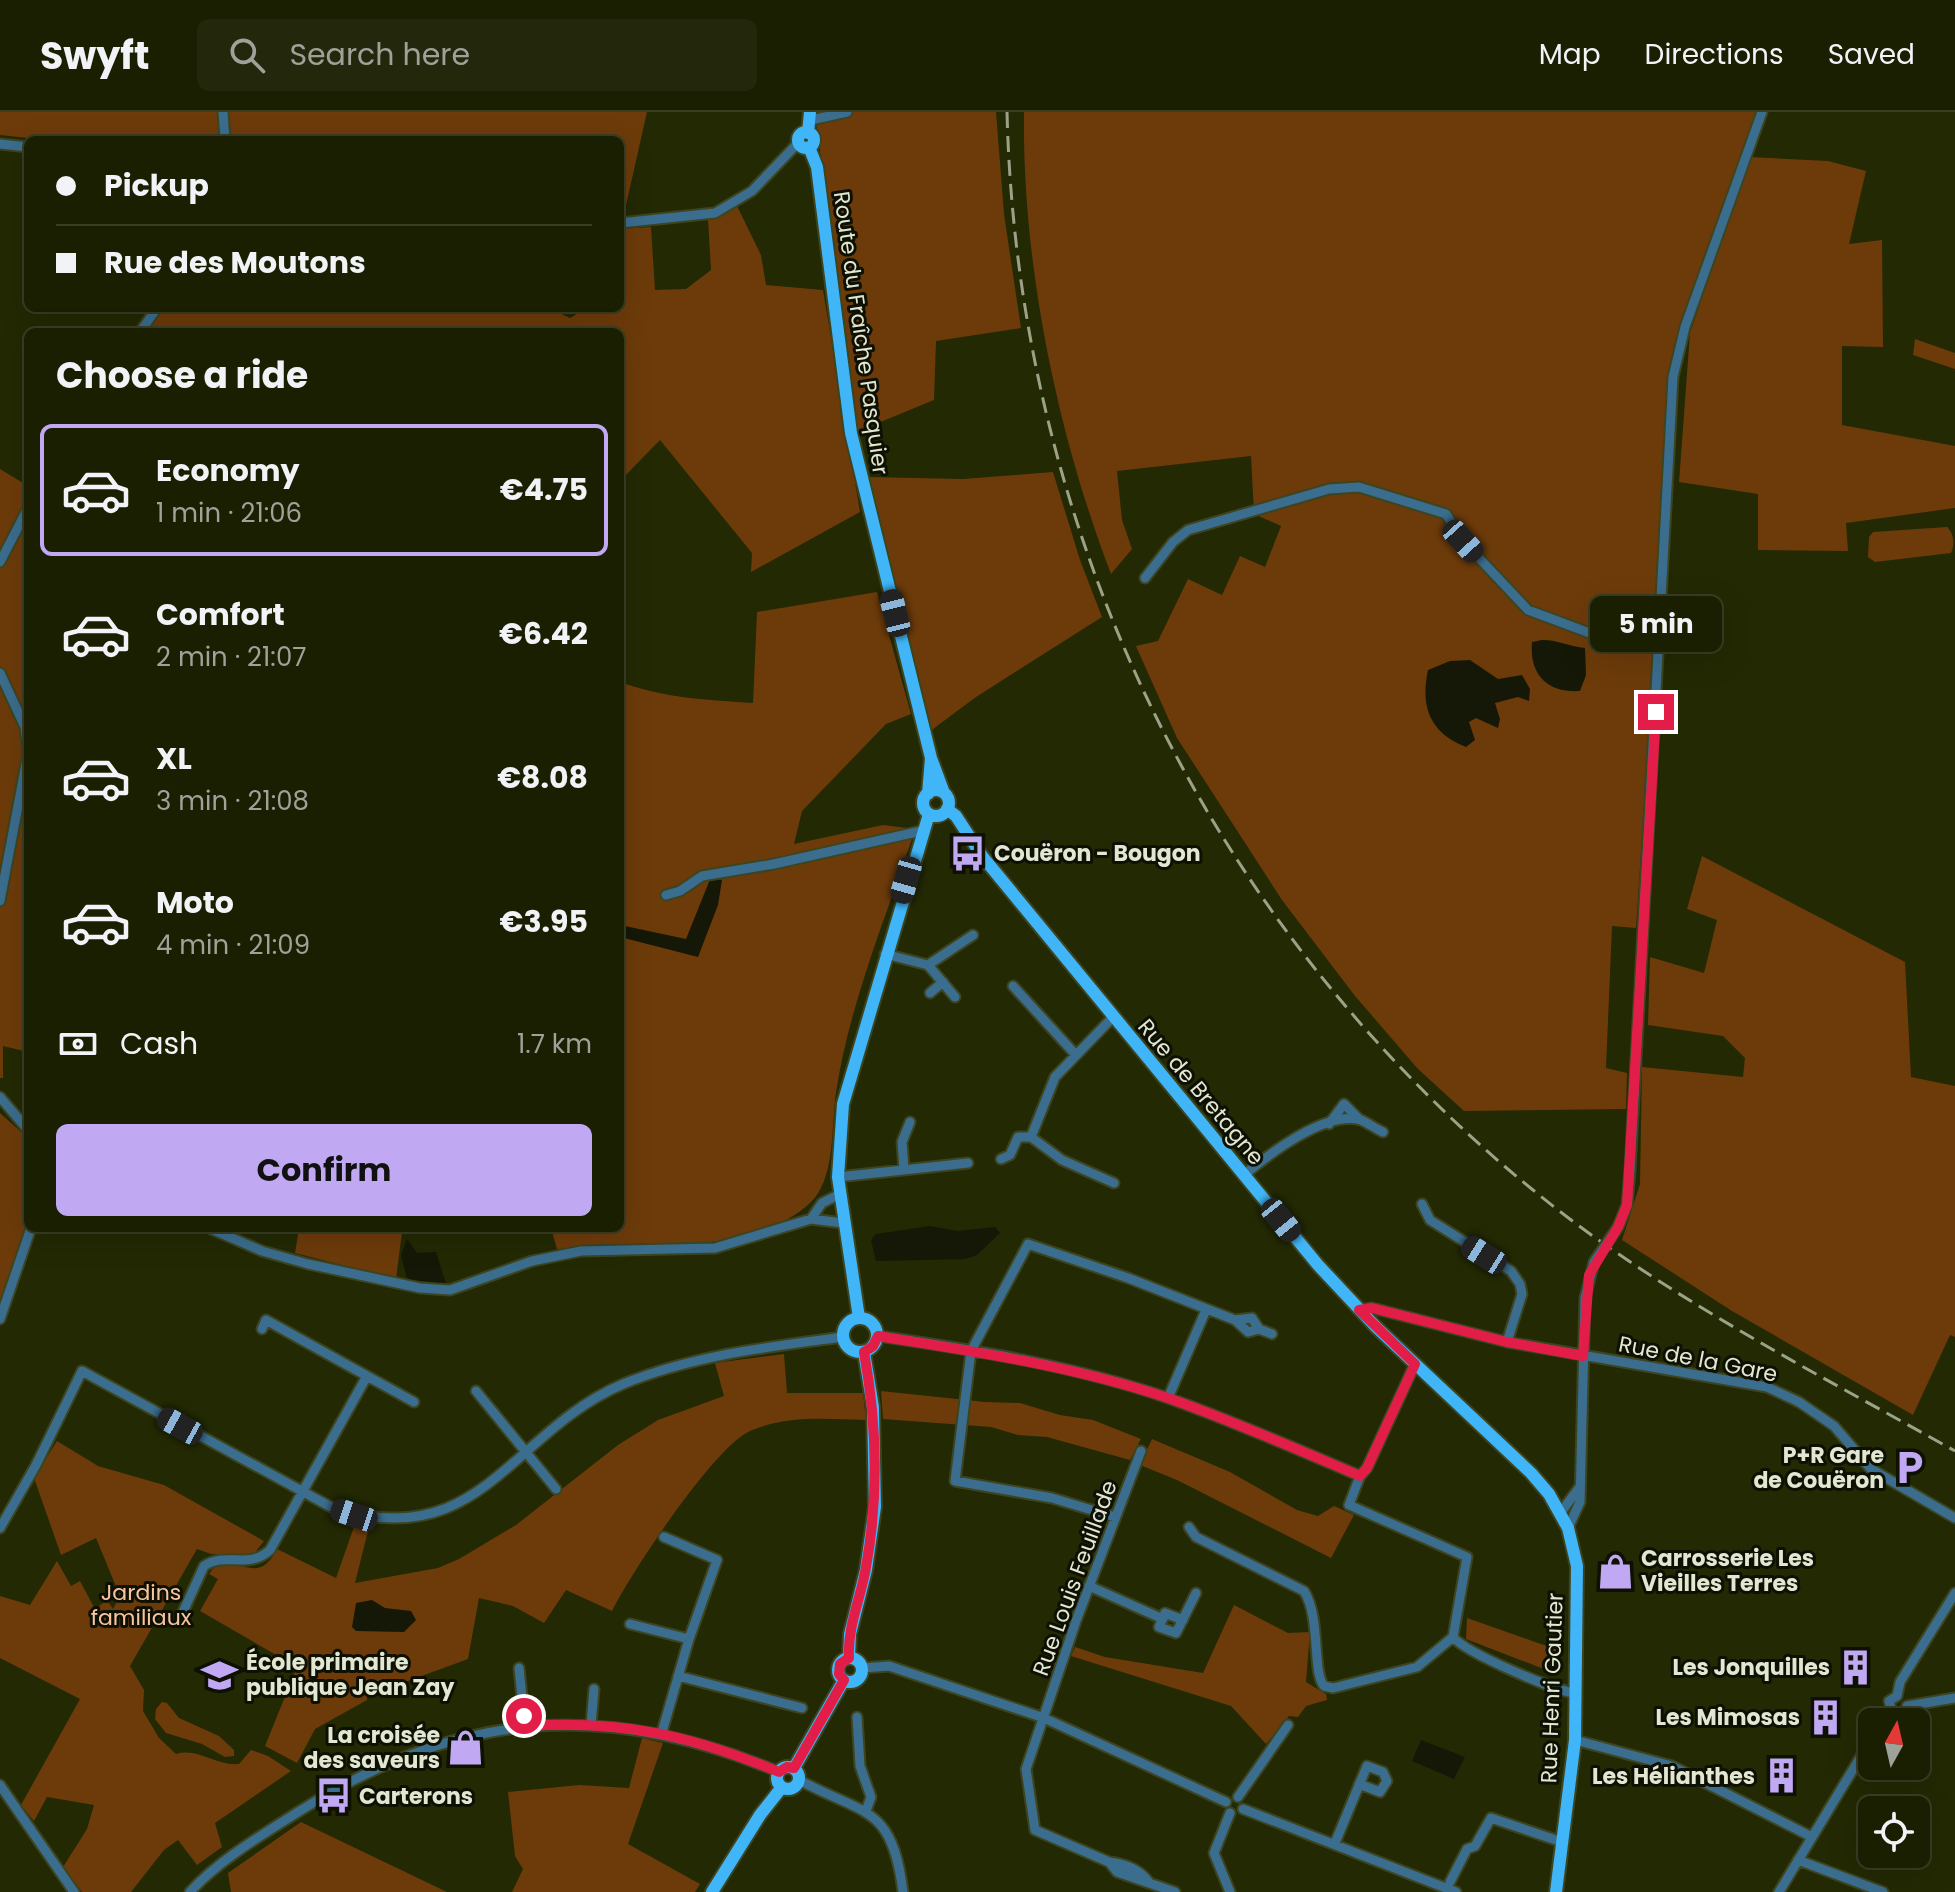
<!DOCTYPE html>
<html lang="en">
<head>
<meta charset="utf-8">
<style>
	body { margin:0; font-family:Poppins,sans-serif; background:#23270c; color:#f1f3f6; height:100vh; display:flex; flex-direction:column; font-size:30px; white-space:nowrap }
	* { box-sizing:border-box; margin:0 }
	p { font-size:26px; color:#9fa299 }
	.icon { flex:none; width:44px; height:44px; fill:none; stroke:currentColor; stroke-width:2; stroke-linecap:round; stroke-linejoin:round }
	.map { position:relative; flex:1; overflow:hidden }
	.details { position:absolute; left:24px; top:216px; width:600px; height:904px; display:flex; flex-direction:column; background:#1a1f02; border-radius:12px; box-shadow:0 8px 32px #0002,0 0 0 2px #383d24 }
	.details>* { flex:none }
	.guide { position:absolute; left:24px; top:24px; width:600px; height:176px; border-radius:12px; box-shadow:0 8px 32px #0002,0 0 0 2px #383d24; display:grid; align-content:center; height:176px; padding:0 32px; background:#1a1f02 }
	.needle { width:52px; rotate:8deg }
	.tools { position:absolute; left:1858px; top:1596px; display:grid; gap:16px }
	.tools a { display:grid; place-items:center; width:72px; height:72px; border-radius:12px; background:#1a1f02; box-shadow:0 8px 32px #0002,0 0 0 2px #383d24; font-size:40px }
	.end { position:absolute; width:36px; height:36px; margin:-18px; border:10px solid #e11d48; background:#fff; box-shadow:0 0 0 4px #fff }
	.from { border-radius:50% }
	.bubble { position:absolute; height:56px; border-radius:12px; background:#1a1f02; box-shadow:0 8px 32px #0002,0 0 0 2px #383d24; font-size:26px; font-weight:700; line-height:56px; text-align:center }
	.car { position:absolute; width:24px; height:48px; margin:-24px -12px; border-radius:10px; box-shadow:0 0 6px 2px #0007; background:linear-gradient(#222 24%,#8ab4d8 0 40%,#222 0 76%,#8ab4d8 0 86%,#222 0) }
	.guide b { display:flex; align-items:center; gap:28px; height:76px; font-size:30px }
	.guide b+b { border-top:2px solid #383d24 }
	.guide i { width:20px; height:20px; background:#f1f3f6 }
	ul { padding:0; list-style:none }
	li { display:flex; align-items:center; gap:24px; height:132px; margin:0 16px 12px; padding:0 16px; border:4px solid transparent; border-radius:12px }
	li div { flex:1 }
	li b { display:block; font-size:30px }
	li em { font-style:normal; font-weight:700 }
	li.on { border-color:#c0a8f3 }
	li>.icon { width:72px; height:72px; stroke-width:1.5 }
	h2 { padding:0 32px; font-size:36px; line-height:96px }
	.pay { display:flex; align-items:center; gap:20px; height:88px; padding:0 32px; font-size:30px }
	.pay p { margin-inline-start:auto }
	.action { display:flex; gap:16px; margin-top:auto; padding:16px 32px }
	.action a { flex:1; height:92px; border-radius:12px; background:#c0a8f3; color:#111; font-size:32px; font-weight:700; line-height:92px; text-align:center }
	header { display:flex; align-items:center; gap:48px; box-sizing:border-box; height:112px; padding:0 40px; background:#1a1f02; border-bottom:2px solid #383d24 }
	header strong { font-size:38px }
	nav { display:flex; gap:44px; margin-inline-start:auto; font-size:28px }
	.search { width:560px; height:72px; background:#23270c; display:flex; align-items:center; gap:20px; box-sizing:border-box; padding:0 28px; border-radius:12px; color:#9fa299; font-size:30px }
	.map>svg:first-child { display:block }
	.green { fill:#6d3b0a }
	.water { fill:#151806 }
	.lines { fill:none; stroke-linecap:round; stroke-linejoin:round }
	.minor-casing { stroke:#3d4420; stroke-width:13 }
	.major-casing { stroke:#3d4420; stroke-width:16 }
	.minor { stroke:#3b6d8e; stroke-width:9 }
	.major { stroke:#40b5f8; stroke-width:12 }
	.rail { stroke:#9ca287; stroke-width:3; stroke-dasharray:16 8; stroke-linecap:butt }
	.minor-bridge-casing { stroke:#3d4420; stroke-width:13; stroke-linecap:butt }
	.minor-bridge { stroke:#3b6d8e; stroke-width:9 }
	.route { stroke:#e11d48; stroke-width:10 }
	.labels { text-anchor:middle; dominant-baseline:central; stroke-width:6; stroke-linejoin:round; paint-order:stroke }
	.street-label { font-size:22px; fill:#e2e7d2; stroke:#0d1003 }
	.poi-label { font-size:22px; font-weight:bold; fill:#e2e7d2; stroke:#0d1003; text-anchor:end }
	.park-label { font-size:22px; fill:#f8c59e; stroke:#0d1003 }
</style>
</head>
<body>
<header>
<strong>Swyft</strong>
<div class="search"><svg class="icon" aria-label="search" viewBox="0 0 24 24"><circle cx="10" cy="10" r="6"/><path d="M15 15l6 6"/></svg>Search here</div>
<nav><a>Map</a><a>Directions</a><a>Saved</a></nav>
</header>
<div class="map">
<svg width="1955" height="1780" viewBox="0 0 1955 1780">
	<rect width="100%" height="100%" fill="#222903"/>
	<path class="green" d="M0,0H647L624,102H620V28H47L0,23Z
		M815,0H996L1004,102L1021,216L936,229L934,288L856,320Z
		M1024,0H1762L1673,265L1636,816L1612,814L1606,956L1627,961L1626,997L1464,999L1418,957L1355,884L1282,788L1177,626L1136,534L1158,529L1188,467L1222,483L1240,444L1265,455L1281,414L1254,402L1251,344L1117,359L1122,408L1132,437L1111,462C1057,321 1022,152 1024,0Z
		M1750,45L1828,49L1866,59L1849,132L1882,128L1883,235L1842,234V313L1955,334V396L1846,411L1848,439L1758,438V382L1679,370L1690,221Z
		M737,94L761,143L766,173L823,178L860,400L751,460L752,441L660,328L620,369V220H140L157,196H549L570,206L587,196H620V117L651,115L655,178L686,177L711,158L708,107Z
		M1915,227L1955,241V257L1913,243Z
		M0,357L28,374V940L3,934V966H0Z
		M1053,360L1080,448L1102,505L976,585L929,620L867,365L963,367Z
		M1947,415C1954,421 1955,433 1951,441L1875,450L1868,445L1869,425L1873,420Z
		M877,480L911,602L886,612L802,699L794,732L883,713L907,716L913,724C885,808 849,893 836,981C831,1014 836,1067 810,1091C755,1143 628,1134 557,1137L551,1116H620V570C663,586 708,588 753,591L757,500Z
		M1702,744L1905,850L1911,965L1955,974V1225L1950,1223L1913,1303L1732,1199L1622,1128L1640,1072L1642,955L1743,965L1745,946L1723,924L1648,913L1650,845L1704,861L1717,808L1687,797Z
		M0,1001L28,1026V1110L0,1197Z
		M299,1116H399L402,1120L396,1167L295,1141Z
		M784,1242L787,1281H863L866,1308C826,1307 787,1303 750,1319C713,1336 631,1461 612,1499L566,1478L544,1511L513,1494L479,1486L468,1547L367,1584V1588L315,1617L297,1651L265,1634L297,1555L200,1499L218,1467L209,1462L216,1453C246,1446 258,1473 277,1437L336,1466L355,1412L369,1415L355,1471L438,1456L459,1447L516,1413L618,1333L658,1308L724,1284L715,1251Z
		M881,1279L985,1290L1020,1291L1060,1303L1093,1308L1141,1327L1130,1348L1047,1325L1018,1323L991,1315L883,1307Z
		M1152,1327L1230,1360L1297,1398L1318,1404L1334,1394L1354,1403L1331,1446L1177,1368L1140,1353Z
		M57,1329L98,1354L164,1373L264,1429L253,1443L211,1442L197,1437L130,1554L144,1578L143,1599L159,1626L176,1642C198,1635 215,1654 239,1652L251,1638L268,1644L291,1659L215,1711L222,1735L197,1753L178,1728L164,1738L131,1780H82L63,1755L87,1717L94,1693L47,1685L34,1709L21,1693L80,1587L0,1546V1484L30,1493L57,1449L71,1474L80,1469L95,1497L107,1488L113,1497L120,1484L96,1426L61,1443L34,1366Z
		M1234,1493L1288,1521L1310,1520L1306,1570L1326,1582L1327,1588L1306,1594L1298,1605L1289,1604L1266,1632L1231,1594L1071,1544L1075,1535L1105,1545L1203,1561Z
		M1467,1506L1558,1538L1549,1559L1466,1527Z
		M162,1590L167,1591L179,1606L219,1624L234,1638V1644L225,1645L202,1632L166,1621L155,1607L156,1597Z
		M642,1626L663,1631L628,1732L700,1772L695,1780H512L523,1757L515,1744L508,1680L579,1673L629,1676Z
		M301,1710L447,1780H231L228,1761Z"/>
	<path class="water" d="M1542,528C1559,528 1570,535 1585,536L1586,563L1580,579C1548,581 1529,563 1532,530Z
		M1470,548L1498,567L1522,563L1530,577L1529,589L1518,585L1495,591L1500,607L1498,616L1476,606L1469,610L1475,628L1466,635C1430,621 1420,595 1428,558L1450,549Z
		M711,765L722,768L718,793L698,845L620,825V813L686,827Z
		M930,1114L957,1119L995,1115L1000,1121L977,1143L965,1147L876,1149L871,1128L876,1122Z
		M407,1127L417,1141L436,1140L446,1172L407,1167L401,1143Z
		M372,1488L385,1496L411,1499L416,1508L404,1520L356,1519L352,1515L356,1491Z
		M1421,1628L1465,1645L1454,1667L1412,1649Z"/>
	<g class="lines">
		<defs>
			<path id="minor" d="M223,0L225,28
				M811,8L847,0
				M0,32L28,35
				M620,111L715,101L752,79L798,31
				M140,220L157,196
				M0,450L28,396
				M1145,466L1173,430L1188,418L1329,377L1359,375L1446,402L1463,429L1528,498L1595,523L1660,524
				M0,561L25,615L28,641L0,789
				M666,783L680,779L702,764L774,752L921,719
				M885,842L928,853
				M1013,874L1075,942
				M930,881L943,870
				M955,885L928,853L973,823
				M0,985L28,1018
				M1329,1012L1344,992L1359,1007
				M1031,1025L1062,1048L1114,1071
				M1001,1047L1010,1043L1018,1025H1031L1055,965L1113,905
				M904,1058L902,1030L910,1010
				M1244,1063C1269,1042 1326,998 1361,1008C1368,1011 1376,1017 1383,1020
				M838,1065L968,1051
				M1422,1092L1430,1108L1511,1159L1520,1172L1522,1182L1507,1230
				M811,1107L822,1091L840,1082
				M1618,1115L1627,1093L1630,1058L1673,265L1685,215L1762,0
				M209,1116L262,1139L308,1152L420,1176L450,1178L532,1149L581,1139L715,1136L811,1107L843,1111
				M1359,1198L1372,1196L1507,1230L1767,1275L1799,1290L1834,1314L1871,1357L1955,1406
				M0,1207L31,1116
				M1235,1208L1248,1220L1259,1217
				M262,1217L266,1208L367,1264
				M878,1224C975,1238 1075,1254 1168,1286C1233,1309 1297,1337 1360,1364L1349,1393L1467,1445L1453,1525
				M476,1279L556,1377
				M1168,1286L1206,1198
				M1141,1339L1076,1509L1026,1657L1035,1718L1109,1750C1124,1752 1138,1756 1148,1769
				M1360,1364L1367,1356L1415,1252
				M1561,1400L1579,1376
				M1115,1405L1052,1386L955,1369L971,1239L1028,1132L1128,1166L1235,1208L1252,1206L1259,1217L1272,1222
				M1189,1415L1196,1425L1304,1479C1321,1505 1312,1561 1324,1574L1333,1576L1417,1555L1453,1525C1466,1541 1555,1579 1575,1581
				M0,1416L36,1353L82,1259L331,1395C480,1444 510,1320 623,1272C694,1243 768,1235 843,1225
				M1568,1416L1580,1390L1585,1186L1594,1150
				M1089,1474L1163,1507
				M183,1500L204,1454C226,1439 248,1458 270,1438L367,1264L414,1290
				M1183,1508L1165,1501L1159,1515L1176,1521L1196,1481
				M630,1512L689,1527
				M519,1556L525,1614
				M862,1556L889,1554L1044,1606L1226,1690
				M678,1564L802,1596
				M1907,1594L1955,1586
				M1892,1600L1889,1589L1897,1584L1900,1570L1955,1481
				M857,1605L860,1654L871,1685L866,1699
				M1884,1610L1892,1600
				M591,1613L594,1577
				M662,1620L689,1527L717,1448L664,1425
				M1575,1628L1672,1654L1812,1725
				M799,1668C866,1704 892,1693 903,1780
				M0,1673L74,1780
				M1238,1685L1288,1613
				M1243,1697L1456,1780
				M1335,1731L1367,1654L1383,1660L1387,1669L1380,1680L1359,1672
				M1798,1748L1883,1780
				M1109,1750L1117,1760L1175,1780
				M1450,1770L1467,1737L1475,1734L1491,1706L1562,1730
				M190,1780C219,1748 262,1723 298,1700C458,1598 605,1587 779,1660
				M1230,1780L1214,1741L1230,1701
				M1779,1780L1872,1626"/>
			<path id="major" d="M798 28a8 8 0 1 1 16 0a8 8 0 1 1-16 0Z
				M808,21L810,0
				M809,35L817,55L851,321L931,646L944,681
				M923 691a13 13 0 1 1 26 0a13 13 0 1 1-26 0Z
				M928,682L931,646
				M947,697L956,704L982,744L1318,1153L1376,1215L1531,1361L1549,1382L1568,1416L1577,1454L1575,1628L1556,1780
				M843 1223a17 17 0 1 1 34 0a17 17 0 1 1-34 0Z
				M859,1206L838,1065L843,992L929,702
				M849,1546L850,1522L866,1458L875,1395L873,1295L864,1240
				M838 1558a12 12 0 1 1 24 0a12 12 0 1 1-24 0Z
				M777 1666a11 11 0 1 1 22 0a11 11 0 1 1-22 0Z
				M794,1656L844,1568
				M712,1780L760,1703L782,1675"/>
		</defs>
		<use href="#minor" class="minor-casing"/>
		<use href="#major" class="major-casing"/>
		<use href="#minor" class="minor"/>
		<use href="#major" class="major"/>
		<path class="rail" d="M1007,0C1017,417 1208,814 1533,1078C1661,1183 1811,1258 1955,1339"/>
		<defs>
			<path id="minor-bridge" d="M1594,1150L1618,1115"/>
		</defs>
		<use href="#minor-bridge" class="minor-bridge-casing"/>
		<use href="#minor-bridge" class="minor-bridge"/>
	</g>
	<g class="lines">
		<path class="route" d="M524,1604L525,1614C624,1608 689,1623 779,1660L787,1655L794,1656L844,1568L839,1562L840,1552L849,1546C847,1515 861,1486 866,1455C879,1383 877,1312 864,1240L873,1234L878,1224C976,1240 1074,1254 1168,1286C1233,1309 1297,1337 1360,1364L1367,1356L1415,1252L1359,1198L1372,1196L1507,1230L1583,1244L1589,1163L1618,1115L1627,1093L1656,600"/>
	</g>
	<defs>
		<symbol id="bus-bare" viewBox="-9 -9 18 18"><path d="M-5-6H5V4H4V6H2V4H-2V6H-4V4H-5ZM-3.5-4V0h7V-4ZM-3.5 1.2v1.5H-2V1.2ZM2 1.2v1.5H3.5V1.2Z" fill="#c0a8f3" stroke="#0d1003" stroke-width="2.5" paint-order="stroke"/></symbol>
		<symbol id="parking-bare" viewBox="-9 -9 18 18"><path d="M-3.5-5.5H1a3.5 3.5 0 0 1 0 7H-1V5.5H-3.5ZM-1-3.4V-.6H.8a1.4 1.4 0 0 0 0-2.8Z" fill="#c0a8f3" stroke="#0d1003" stroke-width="2.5" paint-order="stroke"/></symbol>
		<symbol id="shop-bare" viewBox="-9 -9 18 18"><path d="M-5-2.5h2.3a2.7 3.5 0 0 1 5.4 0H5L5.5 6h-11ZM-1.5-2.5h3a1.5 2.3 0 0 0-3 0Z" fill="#c0a8f3" stroke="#0d1003" stroke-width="2.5" paint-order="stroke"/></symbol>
		<symbol id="building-bare" viewBox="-9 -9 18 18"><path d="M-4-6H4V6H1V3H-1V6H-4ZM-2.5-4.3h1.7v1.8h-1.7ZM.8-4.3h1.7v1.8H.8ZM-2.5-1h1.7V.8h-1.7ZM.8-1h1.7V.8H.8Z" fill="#c0a8f3" stroke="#0d1003" stroke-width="2.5" paint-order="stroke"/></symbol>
		<symbol id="school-bare" viewBox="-9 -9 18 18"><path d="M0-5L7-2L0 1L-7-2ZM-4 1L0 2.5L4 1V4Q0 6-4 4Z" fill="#c0a8f3" stroke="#0d1003" stroke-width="2.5" paint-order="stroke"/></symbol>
	</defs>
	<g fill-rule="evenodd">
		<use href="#bus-bare" x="942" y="716" width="51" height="51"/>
		<use href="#parking-bare" x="1884" y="1330" width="51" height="51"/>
		<use href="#shop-bare" x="1590" y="1434" width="51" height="51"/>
		<use href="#building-bare" x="1830" y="1530" width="51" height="51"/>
		<use href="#school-bare" x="194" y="1538" width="51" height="51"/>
		<use href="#building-bare" x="1800" y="1580" width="51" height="51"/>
		<use href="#shop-bare" x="440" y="1610" width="51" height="51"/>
		<use href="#building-bare" x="1756" y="1638" width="51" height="51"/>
		<use href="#bus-bare" x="308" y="1658" width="51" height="51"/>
	</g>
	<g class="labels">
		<g class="street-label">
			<text transform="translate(861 221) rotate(82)">Route du Fraîche Pasquier</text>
			<text transform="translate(1201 980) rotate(50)">Rue de Bretagne</text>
			<text transform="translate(1698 1247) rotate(11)">Rue de la Gare</text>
			<text transform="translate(1075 1466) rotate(-70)">Rue Louis Feuillade</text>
			<text transform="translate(1552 1576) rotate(-88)">Rue Henri Gautier</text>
		</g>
		<g class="poi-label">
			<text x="994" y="741" text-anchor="start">Couëron - Bougon</text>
			<text x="1884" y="1343">P+R Gare<tspan x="1884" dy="25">de Couëron</tspan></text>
			<text x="1641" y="1446" text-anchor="start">Carrosserie Les<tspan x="1641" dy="25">Vieilles Terres</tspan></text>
			<text x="246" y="1550" text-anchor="start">École primaire<tspan x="246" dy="25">publique Jean Zay</tspan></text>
			<text x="1830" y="1555">Les Jonquilles</text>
			<text x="1800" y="1605">Les Mimosas</text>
			<text x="440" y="1623">La croisée<tspan x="440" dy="25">des saveurs</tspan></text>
			<text x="1755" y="1664">Les Hélianthes</text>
			<text x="359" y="1684" text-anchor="start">Carterons</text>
		</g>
		<g class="park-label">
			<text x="141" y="1480">Jardins<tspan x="141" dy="25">familiaux</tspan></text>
		</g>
	</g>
</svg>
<div class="tools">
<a><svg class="needle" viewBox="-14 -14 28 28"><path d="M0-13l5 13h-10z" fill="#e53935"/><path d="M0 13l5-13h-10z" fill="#9fa299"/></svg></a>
<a><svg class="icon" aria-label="locate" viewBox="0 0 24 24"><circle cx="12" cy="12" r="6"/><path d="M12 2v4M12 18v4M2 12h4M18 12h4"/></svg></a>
</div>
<i class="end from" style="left:524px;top:1604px"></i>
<i class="end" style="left:1656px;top:600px"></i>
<div class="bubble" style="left:1590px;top:484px;width:132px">5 min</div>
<i class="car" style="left:1463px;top:429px;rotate:138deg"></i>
<i class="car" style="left:895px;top:501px;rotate:346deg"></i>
<i class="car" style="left:906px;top:768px;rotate:196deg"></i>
<i class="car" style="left:1281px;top:1108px;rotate:141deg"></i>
<i class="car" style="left:1484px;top:1143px;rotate:302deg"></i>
<i class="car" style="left:180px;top:1314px;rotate:299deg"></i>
<i class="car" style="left:354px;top:1403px;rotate:288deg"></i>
<div class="guide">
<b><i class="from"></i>Pickup</b>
<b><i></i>Rue des Moutons</b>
</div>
<section class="details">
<h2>Choose a ride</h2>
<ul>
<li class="on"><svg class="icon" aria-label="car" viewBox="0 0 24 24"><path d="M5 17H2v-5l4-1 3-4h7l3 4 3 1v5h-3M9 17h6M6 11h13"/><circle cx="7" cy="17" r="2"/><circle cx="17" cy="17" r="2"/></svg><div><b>Economy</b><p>1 min · 21:06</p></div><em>€4.75</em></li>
<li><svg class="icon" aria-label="car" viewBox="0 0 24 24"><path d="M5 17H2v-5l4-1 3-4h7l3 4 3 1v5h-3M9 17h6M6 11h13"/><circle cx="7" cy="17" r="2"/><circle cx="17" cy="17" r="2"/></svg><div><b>Comfort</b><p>2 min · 21:07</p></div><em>€6.42</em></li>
<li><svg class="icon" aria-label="car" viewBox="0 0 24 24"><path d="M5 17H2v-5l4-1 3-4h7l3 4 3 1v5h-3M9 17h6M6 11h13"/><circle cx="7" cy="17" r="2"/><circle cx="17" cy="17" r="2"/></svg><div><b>XL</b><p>3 min · 21:08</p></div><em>€8.08</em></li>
<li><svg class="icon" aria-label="car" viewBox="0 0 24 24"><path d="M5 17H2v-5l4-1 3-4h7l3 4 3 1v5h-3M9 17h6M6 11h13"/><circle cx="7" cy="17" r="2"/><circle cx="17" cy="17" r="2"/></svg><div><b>Moto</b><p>4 min · 21:09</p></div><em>€3.95</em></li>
</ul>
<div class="pay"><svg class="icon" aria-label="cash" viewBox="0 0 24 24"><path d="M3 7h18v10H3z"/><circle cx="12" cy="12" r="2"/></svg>Cash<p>1.7 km</p></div>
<div class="action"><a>Confirm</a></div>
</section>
</div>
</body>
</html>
